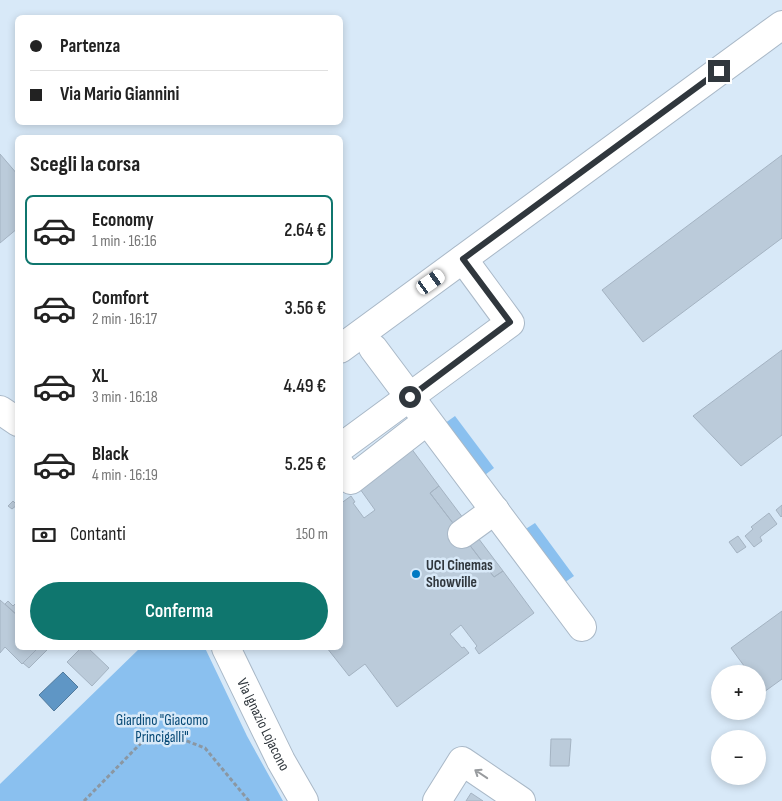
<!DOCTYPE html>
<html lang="it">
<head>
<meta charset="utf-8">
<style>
	body { margin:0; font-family:"Sofia Sans Condensed",sans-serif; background:#f2f2f2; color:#222; height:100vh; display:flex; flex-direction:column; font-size:19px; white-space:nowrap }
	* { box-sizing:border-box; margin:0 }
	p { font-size:16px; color:#767676 }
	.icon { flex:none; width:28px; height:28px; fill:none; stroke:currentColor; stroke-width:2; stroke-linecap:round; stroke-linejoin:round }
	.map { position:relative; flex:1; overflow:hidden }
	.details { position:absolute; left:15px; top:135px; width:328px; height:515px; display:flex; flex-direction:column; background:#fff; border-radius:8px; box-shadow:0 2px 8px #0003 }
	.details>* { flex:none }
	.banner { position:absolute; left:15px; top:15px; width:328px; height:110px; border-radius:8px; box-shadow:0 2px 8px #0003; display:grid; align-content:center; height:110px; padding:0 15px; background:#fff }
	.tools { position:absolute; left:711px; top:665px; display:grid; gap:10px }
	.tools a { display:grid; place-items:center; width:55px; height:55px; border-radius:50%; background:#fff; box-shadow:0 2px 8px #0003; font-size:25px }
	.end { position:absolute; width:22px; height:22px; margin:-11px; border:6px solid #30373d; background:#fff; box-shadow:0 0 0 2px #fff }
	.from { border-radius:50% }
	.car { position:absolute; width:15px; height:30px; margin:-15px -8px; border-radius:6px; box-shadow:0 0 4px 1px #0007; background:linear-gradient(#fff 24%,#345 0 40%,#fff 0 76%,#345 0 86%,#fff 0) }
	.banner b { display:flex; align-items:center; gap:18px; height:48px; font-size:19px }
	.banner b+b { border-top:1px solid #e0e0e0 }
	.banner i { width:12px; height:12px; background:#222 }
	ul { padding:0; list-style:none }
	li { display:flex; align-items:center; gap:15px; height:70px; margin:0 10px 8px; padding:0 5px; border:2px solid transparent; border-radius:8px }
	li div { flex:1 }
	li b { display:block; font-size:19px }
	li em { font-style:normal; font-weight:600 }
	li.on { border-color:#0f766e }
	li>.icon { width:45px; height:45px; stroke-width:1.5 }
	h2 { padding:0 15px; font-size:22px; line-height:60px }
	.pay { display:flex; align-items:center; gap:12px; height:55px; padding:0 15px; font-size:19px }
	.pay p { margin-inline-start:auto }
	.action { display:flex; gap:10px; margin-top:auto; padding:10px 15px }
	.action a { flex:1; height:58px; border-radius:30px; background:#0f766e; color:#fff; font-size:20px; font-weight:600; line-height:58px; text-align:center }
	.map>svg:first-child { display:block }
	.green { fill:#8ac0ef }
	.water { fill:#5f96c5; stroke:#517a9c }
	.building { fill:#bbcbda; stroke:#a4b3c2 }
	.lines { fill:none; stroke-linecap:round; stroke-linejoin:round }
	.minor-casing { stroke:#a9b8c7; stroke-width:30 }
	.path { stroke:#8b97a2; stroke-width:3; stroke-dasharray:4 2.5; stroke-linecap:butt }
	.minor { stroke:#fff; stroke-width:28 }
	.oneway { stroke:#989b9e }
	.route { stroke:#30373d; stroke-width:6 }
	.poi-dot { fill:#007ac3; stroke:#d8e9f8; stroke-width:2 }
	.labels { text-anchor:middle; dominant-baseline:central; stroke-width:5; stroke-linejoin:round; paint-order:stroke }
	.poi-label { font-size:15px; font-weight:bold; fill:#30373d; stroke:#d8e9f8; text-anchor:start }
	.park-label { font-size:15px; fill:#054875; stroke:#d8e9f8 }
	.street-label { font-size:15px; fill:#30373d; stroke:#d8e9f8 }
</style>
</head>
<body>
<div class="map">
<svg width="782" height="801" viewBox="0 0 782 801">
	<rect width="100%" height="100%" fill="#d8e9f8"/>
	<path class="green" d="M455,416L494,468L481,478L441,426Z
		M535,523L574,576L561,585L521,532Z
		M140,648H205L247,736L283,801H0V784Z"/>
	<path class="water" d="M63,672L78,687L54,711L39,695Z"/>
	<path class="building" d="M0,154L18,175V228L0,243Z
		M782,155V238L643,342L602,290Z
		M782,350V435L741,466L693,416Z
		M408,444L439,486L430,493L494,577L503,571L534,613L479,654L475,648L477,646L461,625L450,634L462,648L464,647L469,653L397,707L365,664L349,676L327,648H340V504L351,496L355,502L353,503L364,518L375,510L360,489Z
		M439,486L503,571L494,577L430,493Z
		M13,501L17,505L12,509L8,506Z
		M782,505V516L781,517L776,510Z
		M769,513L777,524L760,537L762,541L754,547L745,536L753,529L751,527Z
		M738,536L746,547L737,553L729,542Z
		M0,600L18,616V648H38L22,664L5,647L0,653Z
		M8,601L13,606L15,604L18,606V616L5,604Z
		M782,611V679L764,692L758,684V674H750L731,648Z
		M38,648L48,649L29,668L23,663Z
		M81,648H88L109,668L92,686L67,662Z
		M551,739H571L569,766H550Z
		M471,793L483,801H466Z"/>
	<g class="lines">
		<defs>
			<g id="minor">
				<path d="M373,348L582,627"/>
				<path d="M340,349L782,25"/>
				<path d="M0,410L18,422"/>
				<path d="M340,448L510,323L463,259"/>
				<path d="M340,465L351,480L427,421"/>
				<path d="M462,534L495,510"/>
				<path id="s1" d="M226,648L281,761L304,801"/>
				<path d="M437,801L462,761L521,801"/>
			</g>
		</defs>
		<use href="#minor" class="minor-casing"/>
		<path class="path" d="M84,801L145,739L171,735L205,748L249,801"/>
		<use href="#minor" class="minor"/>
	</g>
	<defs><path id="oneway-shaft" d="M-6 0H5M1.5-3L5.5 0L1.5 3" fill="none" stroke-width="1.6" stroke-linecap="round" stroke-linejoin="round" transform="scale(1.25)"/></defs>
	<use class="oneway" href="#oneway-shaft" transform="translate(481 774) rotate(-146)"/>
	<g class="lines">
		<path class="route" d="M410,397L510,322L463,259L719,71"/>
	</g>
	<circle class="poi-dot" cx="416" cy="574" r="5"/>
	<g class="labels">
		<g class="poi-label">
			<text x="426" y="565">UCI Cinemas<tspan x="426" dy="17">Showville</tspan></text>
		</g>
		<g class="park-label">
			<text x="162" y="720">Giardino "Giacomo<tspan x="162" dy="17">Princigalli"</tspan></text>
		</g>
		<g class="street-label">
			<text stroke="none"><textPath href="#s1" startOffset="85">Via Ignazio Lojacono</textPath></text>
		</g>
	</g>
</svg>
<div class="tools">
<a>+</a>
<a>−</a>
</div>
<i class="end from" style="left:410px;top:397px"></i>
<i class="end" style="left:719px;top:71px"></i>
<i class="car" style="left:431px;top:282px;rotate:55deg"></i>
<div class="banner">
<b><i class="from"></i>Partenza</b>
<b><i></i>Via Mario Giannini</b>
</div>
<section class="details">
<h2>Scegli la corsa</h2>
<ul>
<li class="on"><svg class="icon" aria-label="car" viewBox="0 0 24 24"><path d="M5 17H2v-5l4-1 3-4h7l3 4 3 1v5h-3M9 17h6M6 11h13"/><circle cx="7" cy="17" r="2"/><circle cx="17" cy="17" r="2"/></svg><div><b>Economy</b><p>1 min · 16:16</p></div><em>2.64 €</em></li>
<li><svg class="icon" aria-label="car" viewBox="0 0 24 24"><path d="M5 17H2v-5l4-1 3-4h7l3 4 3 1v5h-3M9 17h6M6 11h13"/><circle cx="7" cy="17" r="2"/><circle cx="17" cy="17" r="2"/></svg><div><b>Comfort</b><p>2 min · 16:17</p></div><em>3.56 €</em></li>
<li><svg class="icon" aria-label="car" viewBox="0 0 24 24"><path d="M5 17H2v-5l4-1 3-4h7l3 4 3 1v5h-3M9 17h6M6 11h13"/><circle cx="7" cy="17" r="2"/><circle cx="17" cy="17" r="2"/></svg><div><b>XL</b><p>3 min · 16:18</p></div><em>4.49 €</em></li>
<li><svg class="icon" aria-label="car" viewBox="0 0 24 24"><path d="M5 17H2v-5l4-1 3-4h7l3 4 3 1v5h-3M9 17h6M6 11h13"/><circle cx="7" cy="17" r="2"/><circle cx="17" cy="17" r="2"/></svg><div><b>Black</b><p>4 min · 16:19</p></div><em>5.25 €</em></li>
</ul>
<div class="pay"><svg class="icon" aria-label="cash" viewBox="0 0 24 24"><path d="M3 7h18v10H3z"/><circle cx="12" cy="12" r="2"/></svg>Contanti<p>150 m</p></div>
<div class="action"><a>Conferma</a></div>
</section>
</div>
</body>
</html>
